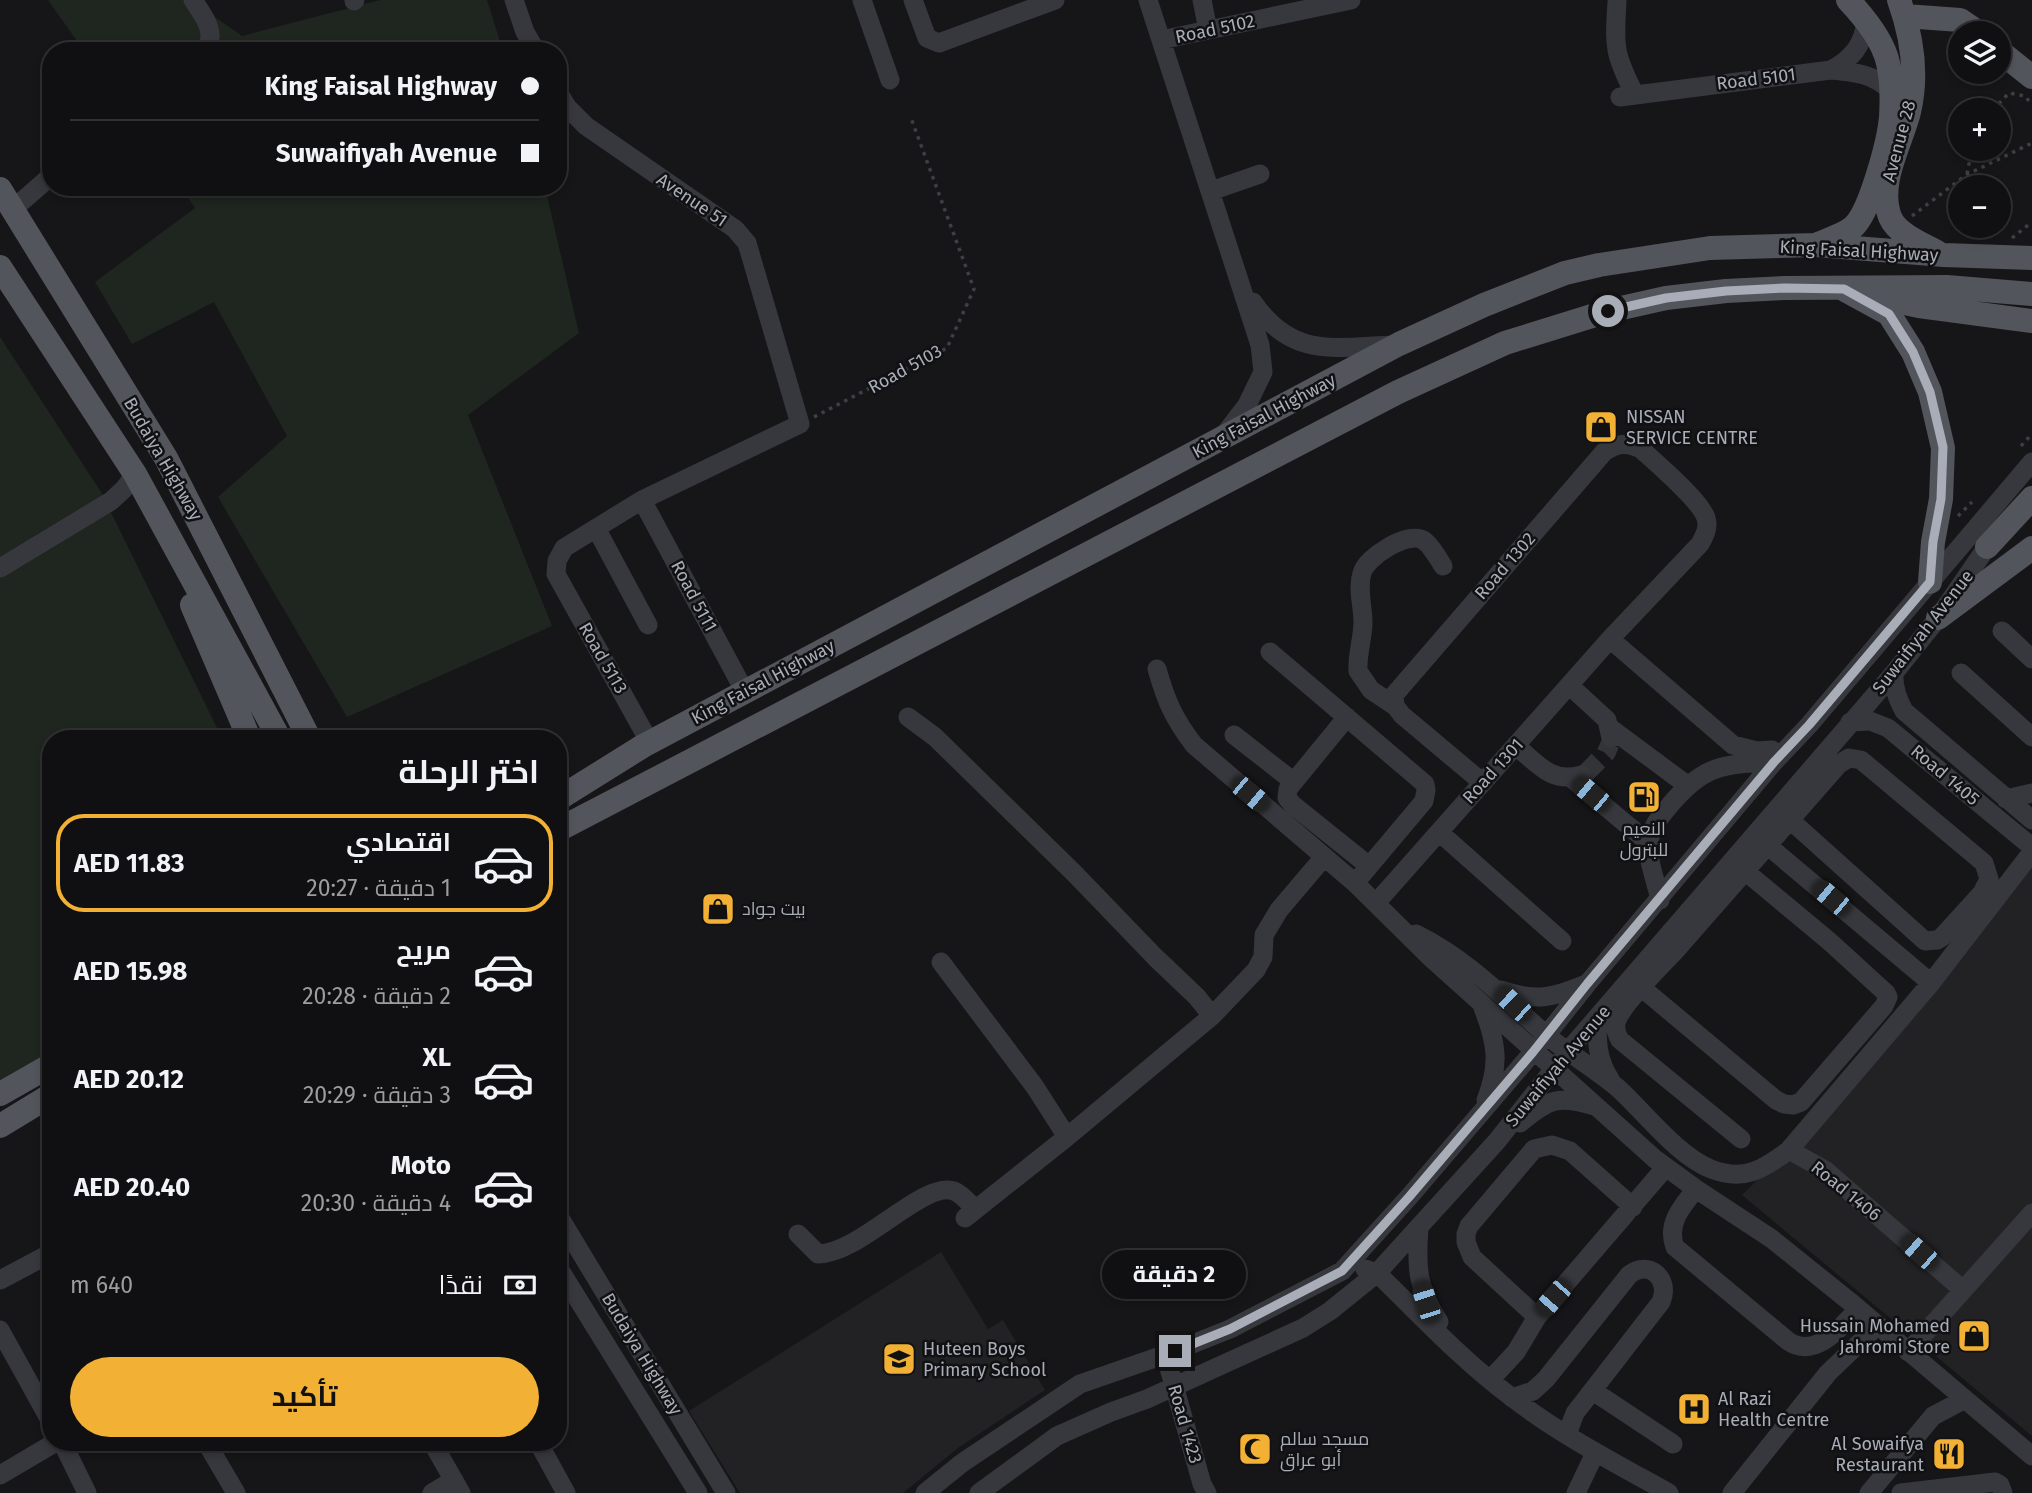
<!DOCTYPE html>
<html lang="ar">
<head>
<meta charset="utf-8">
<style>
	body { margin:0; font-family:"Fira Sans",Cairo,sans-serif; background:#19191b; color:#f1f3f6; direction:rtl; height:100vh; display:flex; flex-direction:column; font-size:26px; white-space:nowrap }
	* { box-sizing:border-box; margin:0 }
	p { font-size:23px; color:#9c9d9f }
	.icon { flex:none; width:38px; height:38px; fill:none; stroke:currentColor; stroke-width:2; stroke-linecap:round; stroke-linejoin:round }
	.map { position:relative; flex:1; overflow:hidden; direction:ltr }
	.side { position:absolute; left:42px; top:730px; width:525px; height:721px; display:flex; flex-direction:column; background:#101012; border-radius:28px; box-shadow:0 4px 10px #0003,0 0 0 2px #303032; direction:rtl }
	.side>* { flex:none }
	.guide { position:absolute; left:42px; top:42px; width:525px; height:154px; border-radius:28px; box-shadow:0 4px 10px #0003,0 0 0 2px #303032; direction:rtl; display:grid; align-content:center; height:154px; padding:0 28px; background:#101012 }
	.buttons { position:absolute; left:1948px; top:21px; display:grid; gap:14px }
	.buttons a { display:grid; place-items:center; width:63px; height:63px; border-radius:50%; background:#101012; box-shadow:0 4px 10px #0003,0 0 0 2px #303032; font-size:35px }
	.end { position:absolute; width:32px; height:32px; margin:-16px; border:9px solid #a8adb8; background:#111; box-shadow:0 0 0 4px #111 }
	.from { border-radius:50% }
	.bubble { position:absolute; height:49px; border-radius:24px; background:#101012; box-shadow:0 4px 10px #0003,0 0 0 2px #303032; font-size:23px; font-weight:700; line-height:49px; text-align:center; direction:rtl }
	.car { position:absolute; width:21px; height:42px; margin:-21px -10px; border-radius:9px; box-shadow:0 0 5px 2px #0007; background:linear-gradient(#222 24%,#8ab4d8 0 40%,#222 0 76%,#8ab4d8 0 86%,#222 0) }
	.guide b { display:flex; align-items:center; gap:24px; height:66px; font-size:26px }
	.guide b+b { border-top:2px solid #303032 }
	.guide i { width:18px; height:18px; background:#f1f3f6 }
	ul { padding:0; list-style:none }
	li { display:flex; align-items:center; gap:21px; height:98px; margin:0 14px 10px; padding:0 14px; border:4px solid transparent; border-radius:28px }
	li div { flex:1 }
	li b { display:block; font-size:26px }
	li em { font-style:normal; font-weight:700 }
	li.active { border-color:#f2b134 }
	li>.icon { width:63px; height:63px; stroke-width:1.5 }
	h2 { padding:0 28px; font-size:32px; line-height:84px }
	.pay { display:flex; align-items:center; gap:18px; height:77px; padding:0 28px; font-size:26px }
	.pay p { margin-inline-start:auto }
	.button { display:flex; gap:14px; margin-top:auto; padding:14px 28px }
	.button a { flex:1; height:80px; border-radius:42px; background:#f2b134; color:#111; font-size:28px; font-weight:700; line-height:80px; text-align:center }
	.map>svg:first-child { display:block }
	.built { fill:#222225 }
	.green { fill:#1e261f }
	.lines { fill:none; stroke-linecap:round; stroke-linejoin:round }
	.minor-tunnel { stroke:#333438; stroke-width:19; stroke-dasharray:19 10; stroke-linecap:butt }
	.path { stroke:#3d3f44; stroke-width:3.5; stroke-dasharray:3.5 5; stroke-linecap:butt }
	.minor { stroke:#37383d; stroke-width:19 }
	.major { stroke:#53555c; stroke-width:24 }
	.route { stroke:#a8adb8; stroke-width:9 }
	.labels { text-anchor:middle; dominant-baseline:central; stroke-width:5; stroke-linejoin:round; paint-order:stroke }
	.street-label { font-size:18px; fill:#a8adb8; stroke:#111113 }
	.poi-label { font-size:18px; fill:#a8adb8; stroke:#111113; text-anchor:start }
</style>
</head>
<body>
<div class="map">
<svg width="2032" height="1493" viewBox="0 0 2032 1493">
	<rect width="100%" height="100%" fill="#161618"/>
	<path class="built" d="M2032,860V1436L1742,1195L1789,1149Z
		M941,1252L988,1329L1003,1320L1045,1390L958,1448L903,1493H740L689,1411Z"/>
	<path class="green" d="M48,0H191L242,36L380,0H487L503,51H84Z
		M181,187H545L579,333L468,415L552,626L347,717L218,497L287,436L214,302L132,344L95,282L195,208Z
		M0,337L101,492L222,738H51V1052L0,1081Z"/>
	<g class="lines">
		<path class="minor-tunnel" d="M1585,774L1606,753L1610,744"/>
		<path class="path" d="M1993,110L2009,93L2025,96L2032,105
			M1967,174L1972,149
			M1912,216L1966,175L2032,143
			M2012,238L2032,222
			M814,417L947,348L974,289L911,118
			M2021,446L2032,434
			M1958,516L1972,502"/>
		<path class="minor" d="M193,0C203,15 218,33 205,51
			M514,0L525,32L536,51
			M862,0L890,80
			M913,0L927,38L939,43L1055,0
			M1148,0L1260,345L1263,372L1247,405L1224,435
			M1202,0L1208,30
			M354,1L355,0
			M1617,2C1614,47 1614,54 1635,95
			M1161,40L1351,0
			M1831,70C1855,72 1874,74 1891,91
			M558,92L567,107L586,126L735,229L747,243L800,424L642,500L564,548L557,561L556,574L650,743
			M1620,97L1831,70C1852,59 1863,45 1866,22
			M1211,191L1260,174
			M13,209L51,176
			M1253,302C1292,359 1334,347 1395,345
			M642,500L745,692
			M596,528L648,625
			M0,568L111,501L124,489L135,474
			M2002,631L2032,659
			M1610,639L1733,745L1757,751L1772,750
			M1270,652L1425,784L1426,790L1424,801L1355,883
			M1157,669C1166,701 1174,719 1194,745L1355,883L1431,958L1655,1159L1696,1189L1772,1239L1854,1305L2032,1456
			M1894,673C1893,687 1897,698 1904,711L2032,820
			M1961,673L2032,737
			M1570,686L1607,720L1611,738
			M1395,706L1371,690L1358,671C1357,654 1363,638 1363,622C1363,606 1357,589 1362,573C1366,557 1408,531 1423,540C1431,545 1438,558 1443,566
			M908,717L935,737L1075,874L1155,957L1197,997L1212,1016L1256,970L1263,957L1264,935L1279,910L1324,857
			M1347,717L1288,789L1287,798L1293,805L1369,866
			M1850,722L1870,721L1888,728L2032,847
			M1610,728L1687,785
			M1234,735L1294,782
			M1516,746C1537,763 1551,784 1581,775
			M1571,778L1649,843
			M2006,799L2032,793
			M1439,832L1562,941
			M1767,845L1931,983
			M1660,900C1656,881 1647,860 1649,842C1651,826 1661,816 1670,805C1704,764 1724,764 1774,762
			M1376,903L1610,639L1700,544C1705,535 1709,527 1706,518C1701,501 1656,463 1641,449C1627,442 1617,443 1604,452L1394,695L1395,706L1402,715L1483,783
			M1416,934C1467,959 1504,998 1546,1035C1569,1054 1596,1069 1619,1089C1645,1113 1678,1156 1711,1169C1744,1182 1764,1169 1789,1150L1931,983L2032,852
			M941,962L1035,1087L1067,1137
			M1642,988L1776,1100L1784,1104L1793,1105L1801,1102L1884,1006L1888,997L1886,993L1829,941L1746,872
			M1501,990C1536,1002 1552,998 1586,984
			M1483,1008C1497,1043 1500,1065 1486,1100
			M1597,1019C1597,1041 1597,1060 1610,1079
			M1520,1123C1549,1100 1557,1094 1594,1106
			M1741,1139L1620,1040C1616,1033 1614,1027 1617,1020C1624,1002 1662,965 1676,950C1730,888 1784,826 1839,764L1849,758L1861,760L1984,863L1989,879L1982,893L1942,937L1937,940L1925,941L1789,819
			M1789,1150L1825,1170L1963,1290
			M1696,1189C1682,1206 1666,1224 1675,1247L1788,1341C1815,1360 1841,1327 1858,1309
			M558,1215L726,1493
			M965,1218L1067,1137L1212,1016
			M1419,1228C1416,1267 1417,1288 1439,1322
			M798,1234L818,1254C860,1254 923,1180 954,1191C962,1194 969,1203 975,1209
			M558,1267L698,1493
			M1365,1269L1377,1273C1420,1315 1462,1360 1510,1396C1559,1434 1615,1463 1669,1493
			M0,1280L51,1253
			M1537,1317L1472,1257L1466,1242V1234L1469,1226L1534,1149L1552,1145L1570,1151L1633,1207
			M0,1330L51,1422
			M1908,1352L2032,1213
			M1165,1354L1202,1484L1207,1493
			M1490,1380L1516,1352L1537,1317L1665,1168
			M1593,1391L1673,1444
			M1512,1398L1533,1391L1546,1379L1629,1275C1649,1259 1671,1279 1661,1302L1575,1413L1569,1429L1570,1436
			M62,1442L87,1493
			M206,1442L236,1493
			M432,1442L461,1493
			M538,1442L566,1493
			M0,1475L56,1442
			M432,1493L454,1480
			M925,1493L962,1463L1080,1384L1175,1351L1230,1329L1342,1271L1409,1197L1533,1052L1587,984L1774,762L1809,725L2032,462
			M979,1493L1057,1436L1111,1412L1147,1399L1303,1328L1330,1311L1377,1273L1497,1141L1568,1051L1894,673L1938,618L1987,547L1997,538
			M1576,1493L1595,1453
			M1732,1493L1828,1373L1878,1325
			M1869,1493L1933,1416L1965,1399
			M1901,1493L1995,1482L2000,1485L2003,1493"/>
		<path class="major" d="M1899,0C1912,36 1918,74 1909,112C1901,144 1877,183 1890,217C1897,234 1922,244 1937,252
			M1905,16L1960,20L1979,33
			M1998,50L2032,77
			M0,189L166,458L309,738
			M1818,244C1829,239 1843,235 1852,228C1870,214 1889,140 1891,117C1892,100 1892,80 1888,63C1883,40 1864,17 1848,0
			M0,267L135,474L279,738
			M1845,290L1889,314L1913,352L1930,392L1943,448L1941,499L1933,542L1930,582
			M1876,297L1919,306L2032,321
			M1987,547L2032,498
			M192,605L249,738
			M1938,618L2032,548
			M558,799L643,746L1399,344L1484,305L1565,273L1599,265L1710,248L1816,245L1944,255L2032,258
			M558,830L1398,392L1505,343L1608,311L1666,298L1726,291L1785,288L1947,287L2032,294
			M0,1094L51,1065
			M0,1126L51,1095"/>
	</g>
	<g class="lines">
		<path class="route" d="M1175,1351L1230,1329L1342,1271L1409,1197L1533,1052L1587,984L1774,762L1809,725L1930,582L1933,542L1941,499L1943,447L1930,392L1913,352L1889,314L1844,289L1785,288L1726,291L1666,298L1608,311"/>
	</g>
	<defs>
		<symbol id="shop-square" viewBox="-11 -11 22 22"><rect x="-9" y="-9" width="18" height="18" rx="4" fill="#f2b134" stroke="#111113"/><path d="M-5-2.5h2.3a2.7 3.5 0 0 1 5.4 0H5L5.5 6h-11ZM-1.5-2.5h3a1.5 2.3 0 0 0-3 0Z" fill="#111"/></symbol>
		<symbol id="fuel-square" viewBox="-11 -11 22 22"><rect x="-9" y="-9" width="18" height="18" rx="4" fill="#f2b134" stroke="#111113"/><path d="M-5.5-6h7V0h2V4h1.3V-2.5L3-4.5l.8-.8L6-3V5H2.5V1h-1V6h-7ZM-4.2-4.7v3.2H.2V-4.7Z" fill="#111"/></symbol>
		<symbol id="school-square" viewBox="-11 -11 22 22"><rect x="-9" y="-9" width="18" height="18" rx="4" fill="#f2b134" stroke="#111113"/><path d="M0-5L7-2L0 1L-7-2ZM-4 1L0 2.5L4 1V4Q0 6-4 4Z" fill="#111"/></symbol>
		<symbol id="hospital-square" viewBox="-11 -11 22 22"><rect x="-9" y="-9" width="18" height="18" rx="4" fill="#f2b134" stroke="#111113"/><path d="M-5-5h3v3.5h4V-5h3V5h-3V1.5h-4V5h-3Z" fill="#111"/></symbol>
		<symbol id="mosque-square" viewBox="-11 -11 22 22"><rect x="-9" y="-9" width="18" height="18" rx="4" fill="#f2b134" stroke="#111113"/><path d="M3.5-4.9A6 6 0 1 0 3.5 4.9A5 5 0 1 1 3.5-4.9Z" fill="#111"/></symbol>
		<symbol id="restaurant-square" viewBox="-11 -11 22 22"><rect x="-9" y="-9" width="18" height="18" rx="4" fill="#f2b134" stroke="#111113"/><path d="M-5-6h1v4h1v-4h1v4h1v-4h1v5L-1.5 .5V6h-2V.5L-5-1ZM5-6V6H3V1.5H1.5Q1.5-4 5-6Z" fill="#111"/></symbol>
	</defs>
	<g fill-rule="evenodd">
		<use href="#shop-square" x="1582" y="408" width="38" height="38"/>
		<use href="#fuel-square" x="1625" y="778" width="38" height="38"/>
		<use href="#shop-square" x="699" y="890" width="38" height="38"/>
		<use href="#shop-square" x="1955" y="1317" width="38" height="38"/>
		<use href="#school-square" x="880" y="1340" width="38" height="38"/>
		<use href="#hospital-square" x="1675" y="1390" width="38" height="38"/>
		<use href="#mosque-square" x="1236" y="1430" width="38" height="38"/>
		<use href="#restaurant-square" x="1930" y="1435" width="38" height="38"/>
	</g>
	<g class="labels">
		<g class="street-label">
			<text transform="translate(1215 29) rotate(-12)">Road 5102</text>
			<text transform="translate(1756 79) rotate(-7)">Road 5101</text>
			<text transform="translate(1899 141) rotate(-75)">Avenue 28</text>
			<text transform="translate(692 200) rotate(34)">Avenue 51</text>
			<text transform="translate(1859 251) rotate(3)">King Faisal Highway</text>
			<text transform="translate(905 369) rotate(-29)">Road 5103</text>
			<text transform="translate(1264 416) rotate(-28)">King Faisal Highway</text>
			<text transform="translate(163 459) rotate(60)">Budaiya Highway</text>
			<text transform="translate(1505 566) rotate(-49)">Road 1302</text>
			<text transform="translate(694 596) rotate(62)">Road 5111</text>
			<text transform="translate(1923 632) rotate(-52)">Suwaifiyah Avenue</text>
			<text transform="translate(603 658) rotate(60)">Road 5113</text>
			<text transform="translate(763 682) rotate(-28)">King Faisal Highway</text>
			<text transform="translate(1493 771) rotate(-48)">Road 1301</text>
			<text transform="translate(1945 775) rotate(40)">Road 1405</text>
			<text transform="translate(1558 1066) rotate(-50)">Suwaifiyah Avenue</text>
			<text transform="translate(1846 1191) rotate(39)">Road 1406</text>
			<text transform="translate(642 1354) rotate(59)">Budaiya Highway</text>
			<text transform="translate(1185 1424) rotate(74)">Road 1423</text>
		</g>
		<g class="poi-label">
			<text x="1626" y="417">NISSAN<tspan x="1626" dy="21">SERVICE CENTRE</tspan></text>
			<text x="1644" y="829" text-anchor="middle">النعيم<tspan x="1644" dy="21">للبترول</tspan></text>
			<text x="742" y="909">بيت جواد</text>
			<text x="1950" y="1326" text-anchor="end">Hussain Mohamed<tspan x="1950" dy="21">Jahromi Store</tspan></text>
			<text x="923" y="1349">Huteen Boys<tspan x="923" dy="21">Primary School</tspan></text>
			<text x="1718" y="1399">Al Razi<tspan x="1718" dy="21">Health Centre</tspan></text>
			<text x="1280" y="1439">مسجد سالم<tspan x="1280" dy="21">أبو عراق</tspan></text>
			<text x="1924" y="1444" text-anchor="end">Al Sowaifya<tspan x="1924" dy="21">Restaurant</tspan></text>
		</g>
	</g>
</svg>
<div class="buttons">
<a><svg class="icon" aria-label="layers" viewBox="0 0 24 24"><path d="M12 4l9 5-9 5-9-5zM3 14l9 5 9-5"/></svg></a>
<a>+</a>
<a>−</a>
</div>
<i class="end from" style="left:1608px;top:311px"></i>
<i class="end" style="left:1175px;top:1351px"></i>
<div class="bubble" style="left:1102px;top:1250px;width:144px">2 دقيقة</div>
<i class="car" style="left:1250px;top:794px;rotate:130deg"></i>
<i class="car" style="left:1591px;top:794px;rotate:310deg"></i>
<i class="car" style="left:1831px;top:898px;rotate:310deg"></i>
<i class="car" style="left:1513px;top:1004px;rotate:313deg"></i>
<i class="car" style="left:1919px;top:1252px;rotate:311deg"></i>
<i class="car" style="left:1553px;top:1298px;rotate:221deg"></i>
<i class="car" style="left:1426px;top:1302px;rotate:342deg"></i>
<div class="guide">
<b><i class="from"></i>King Faisal Highway</b>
<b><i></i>Suwaifiyah Avenue</b>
</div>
<section class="side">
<h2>اختر الرحلة</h2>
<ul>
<li class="active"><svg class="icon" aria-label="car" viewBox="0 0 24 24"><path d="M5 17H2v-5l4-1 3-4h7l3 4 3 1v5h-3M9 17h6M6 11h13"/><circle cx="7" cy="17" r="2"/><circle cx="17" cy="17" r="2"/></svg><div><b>اقتصادي</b><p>1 دقيقة · 20:27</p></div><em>AED 11.83</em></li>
<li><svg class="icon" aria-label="car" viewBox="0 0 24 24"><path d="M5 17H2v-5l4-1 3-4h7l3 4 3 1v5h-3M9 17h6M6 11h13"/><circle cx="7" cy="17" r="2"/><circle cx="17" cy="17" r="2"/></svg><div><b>مريح</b><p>2 دقيقة · 20:28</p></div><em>AED 15.98</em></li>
<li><svg class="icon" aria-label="car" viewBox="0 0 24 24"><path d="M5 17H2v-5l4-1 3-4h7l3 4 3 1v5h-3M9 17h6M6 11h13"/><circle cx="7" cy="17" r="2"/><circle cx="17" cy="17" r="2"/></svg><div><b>XL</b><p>3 دقيقة · 20:29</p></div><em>AED 20.12</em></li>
<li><svg class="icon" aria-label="car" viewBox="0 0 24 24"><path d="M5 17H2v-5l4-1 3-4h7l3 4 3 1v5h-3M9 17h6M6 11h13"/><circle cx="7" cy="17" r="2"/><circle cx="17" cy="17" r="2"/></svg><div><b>Moto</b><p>4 دقيقة · 20:30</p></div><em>AED 20.40</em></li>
</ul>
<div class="pay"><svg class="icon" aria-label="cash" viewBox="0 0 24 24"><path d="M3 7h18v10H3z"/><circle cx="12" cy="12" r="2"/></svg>نقدًا<p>640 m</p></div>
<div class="button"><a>تأكيد</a></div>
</section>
</div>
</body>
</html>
